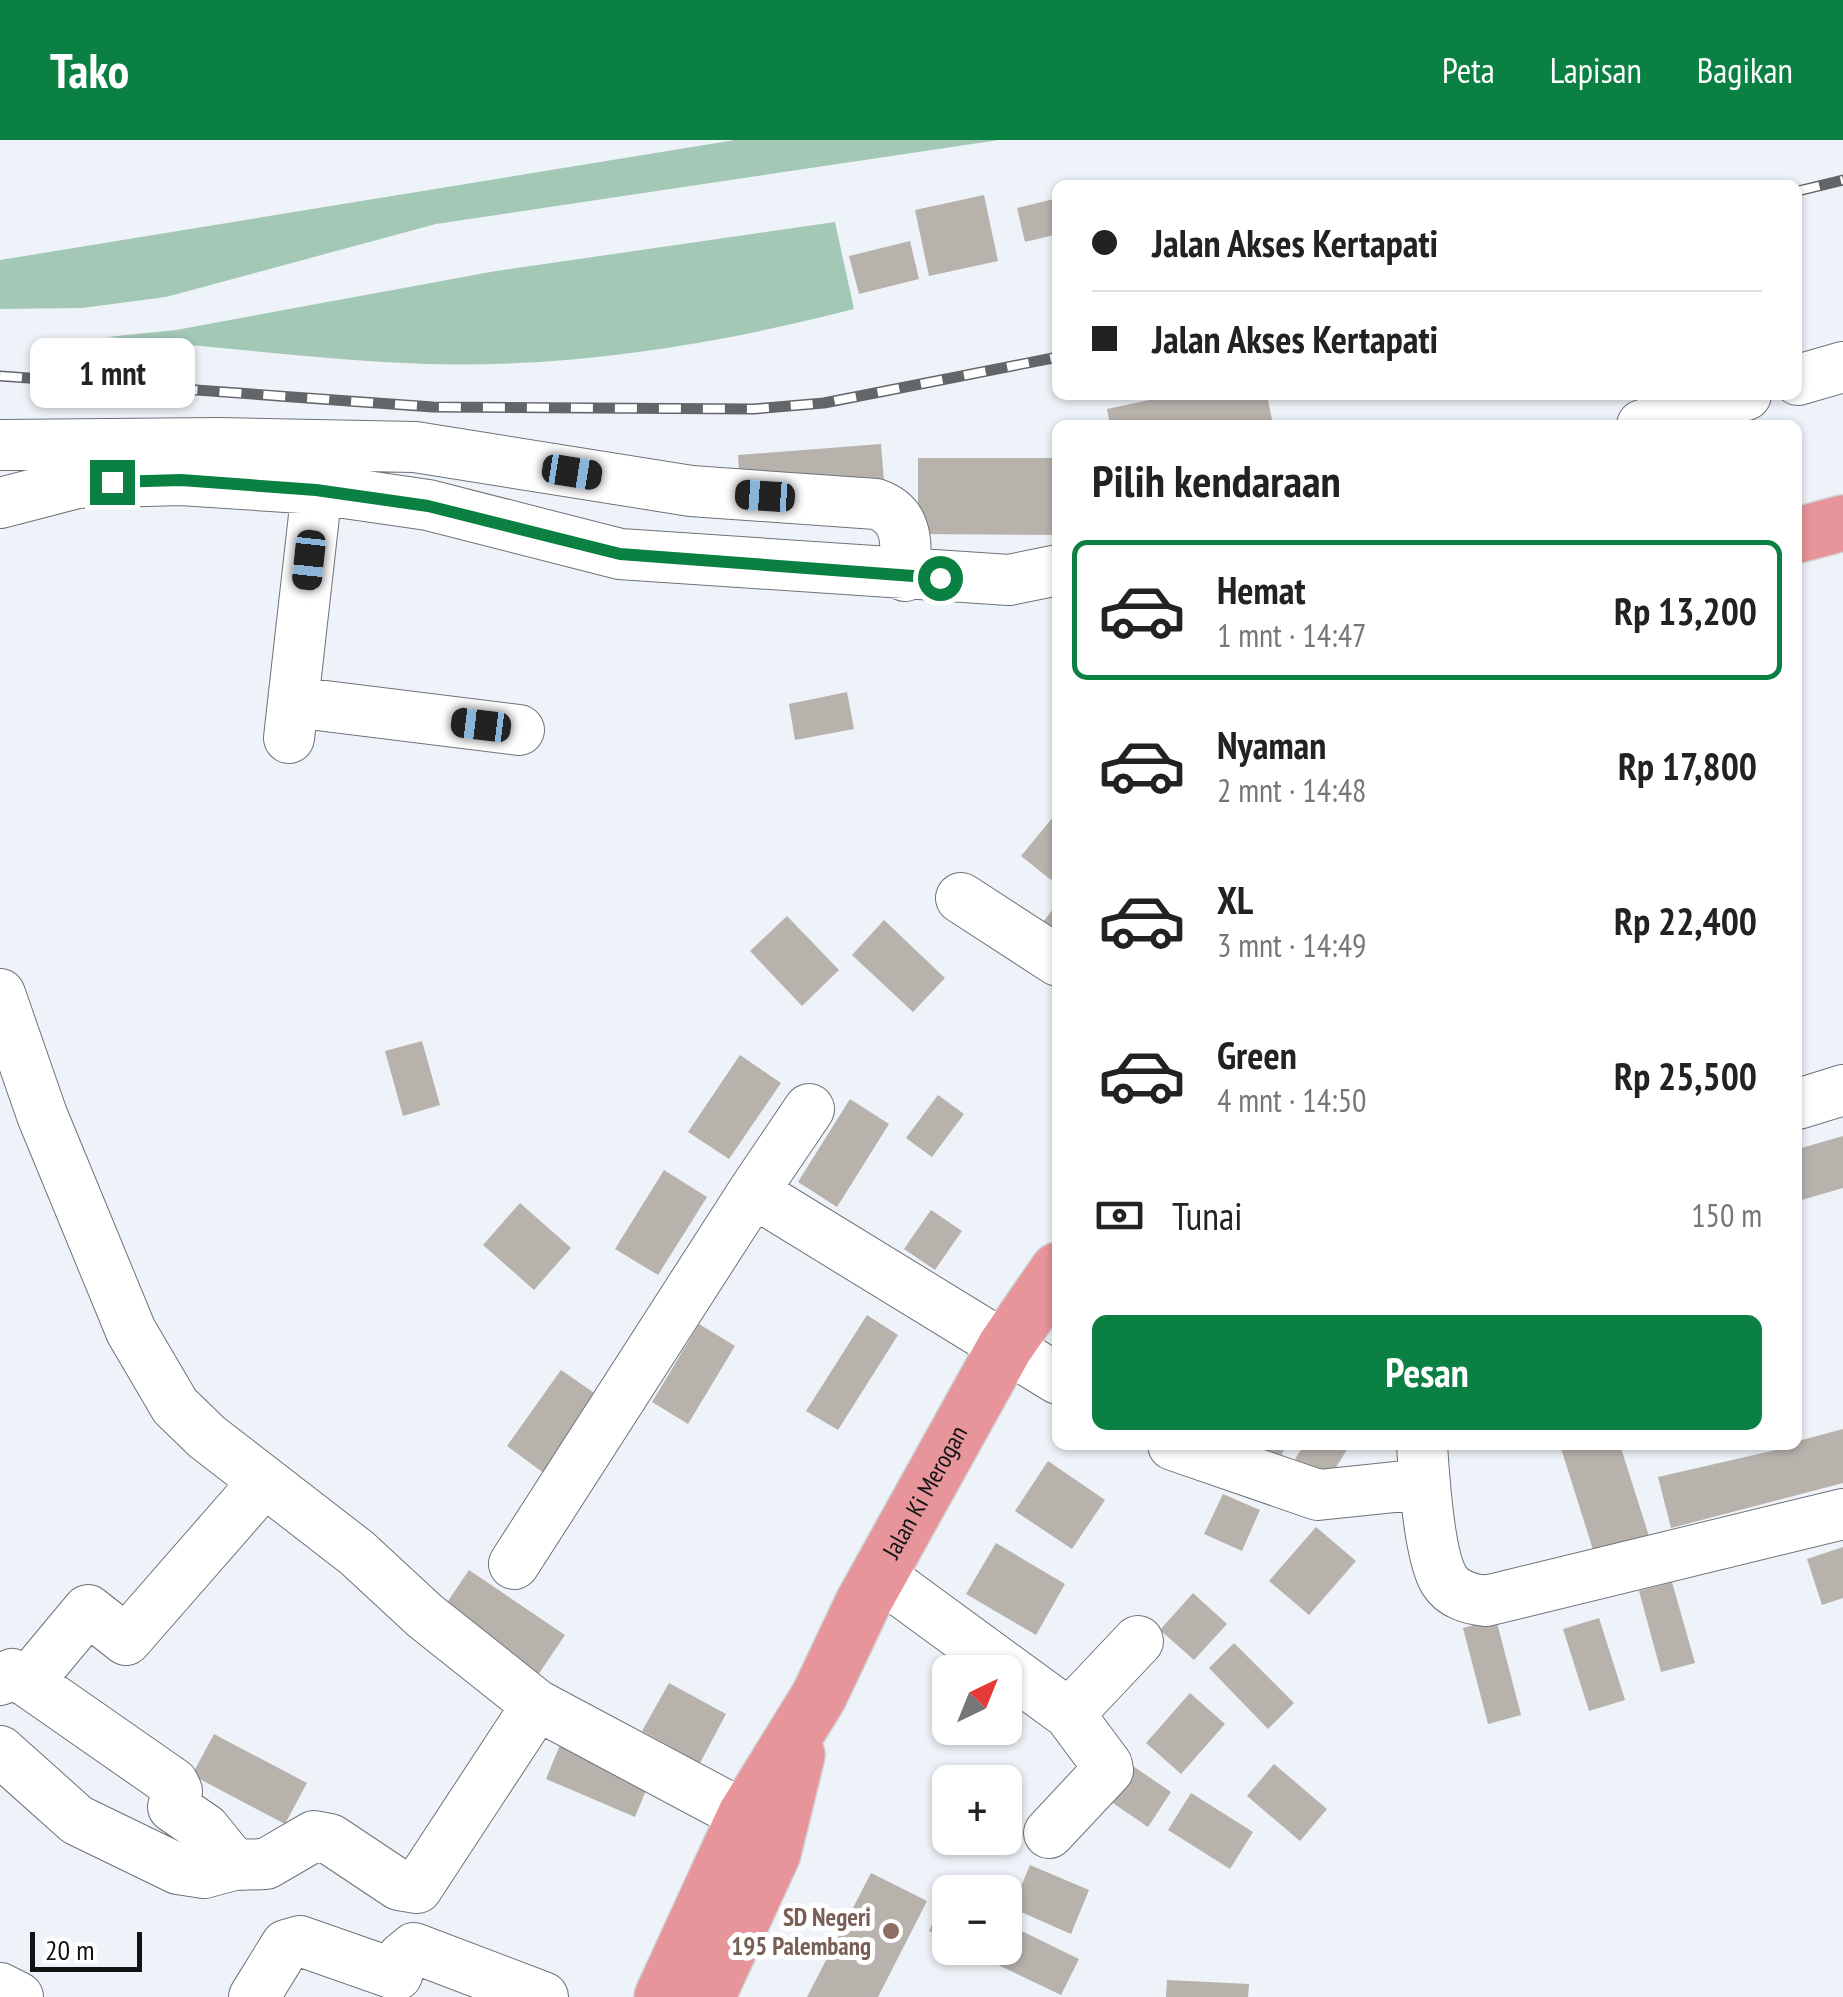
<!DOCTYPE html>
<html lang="id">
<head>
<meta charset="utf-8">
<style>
	body { margin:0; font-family:"PT Sans Narrow",sans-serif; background:#f6f6f6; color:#222; height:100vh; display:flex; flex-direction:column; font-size:38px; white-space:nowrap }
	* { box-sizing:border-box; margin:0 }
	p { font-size:32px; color:#767676 }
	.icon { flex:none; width:55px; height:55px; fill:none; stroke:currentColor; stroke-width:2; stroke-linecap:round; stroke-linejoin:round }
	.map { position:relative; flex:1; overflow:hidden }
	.drawer { position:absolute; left:1052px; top:280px; width:750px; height:1030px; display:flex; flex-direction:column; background:#fff; border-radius:15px; box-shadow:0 2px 8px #0004 }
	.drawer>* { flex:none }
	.hud { position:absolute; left:1052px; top:40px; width:750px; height:220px; border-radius:15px; box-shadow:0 2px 8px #0004; display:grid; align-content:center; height:220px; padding:0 40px; background:#fff }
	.needle { width:65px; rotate:43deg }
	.tools { position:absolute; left:932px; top:1515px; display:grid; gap:20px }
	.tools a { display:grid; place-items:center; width:90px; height:90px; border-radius:15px; background:#fff; box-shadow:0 2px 8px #0004; font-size:50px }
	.scale { position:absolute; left:30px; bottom:25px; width:112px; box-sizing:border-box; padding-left:10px; border:5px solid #111314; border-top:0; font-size:28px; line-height:35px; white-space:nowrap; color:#111314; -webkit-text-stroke:8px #fff; paint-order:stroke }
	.end { position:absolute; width:45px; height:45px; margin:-22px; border:12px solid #0b8043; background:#fff; box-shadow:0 0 0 5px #fff }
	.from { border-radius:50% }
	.bubble { position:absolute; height:70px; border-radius:15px; background:#fff; box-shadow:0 2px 8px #0004; font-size:32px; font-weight:700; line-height:70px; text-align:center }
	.car { position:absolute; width:30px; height:60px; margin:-30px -15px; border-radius:12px; box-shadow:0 0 8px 2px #0007; background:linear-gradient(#222 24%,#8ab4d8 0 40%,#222 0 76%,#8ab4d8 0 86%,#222 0) }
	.hud b { display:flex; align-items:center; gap:35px; height:95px; font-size:38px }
	.hud b+b { border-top:2px solid #e0e0e0 }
	.hud i { width:25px; height:25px; background:#222 }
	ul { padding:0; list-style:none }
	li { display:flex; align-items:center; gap:30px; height:140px; margin:0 20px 15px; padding:0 20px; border:5px solid transparent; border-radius:15px }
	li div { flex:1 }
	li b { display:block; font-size:38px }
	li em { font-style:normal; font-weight:700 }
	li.selected { border-color:#0b8043 }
	li>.icon { width:90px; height:90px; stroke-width:1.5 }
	h2 { padding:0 40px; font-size:45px; line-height:120px }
	.pay { display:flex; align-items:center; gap:25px; height:110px; padding:0 40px; font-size:38px }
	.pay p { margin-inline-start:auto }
	.cta { display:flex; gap:20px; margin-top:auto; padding:20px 40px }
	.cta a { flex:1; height:115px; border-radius:15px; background:#0b8043; color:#fff; font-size:40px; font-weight:700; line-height:115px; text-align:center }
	header { display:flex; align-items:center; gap:60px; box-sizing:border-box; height:140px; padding:0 50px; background:#0b8043; color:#fff }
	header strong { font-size:48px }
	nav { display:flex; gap:55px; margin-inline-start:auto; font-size:35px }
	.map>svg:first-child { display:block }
	.green { fill:#a4c8b6 }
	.building { fill:#b8b2ad }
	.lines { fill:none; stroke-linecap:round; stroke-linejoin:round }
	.minor-casing { stroke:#6e7378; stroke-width:52 }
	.highway-casing { stroke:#cfd0d0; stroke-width:58 }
	.minor { stroke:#fff; stroke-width:50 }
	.highway { stroke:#e7949a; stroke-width:55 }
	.rail-casing { stroke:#636669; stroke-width:11 }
	.rail { stroke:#fff; stroke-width:8; stroke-dasharray:22; stroke-linecap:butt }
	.route { stroke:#0b8043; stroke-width:12 }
	.education-dot { fill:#8d6e63; stroke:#fff; stroke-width:4 }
	.labels { text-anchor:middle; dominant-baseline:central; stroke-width:10; stroke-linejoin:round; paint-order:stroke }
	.street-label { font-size:25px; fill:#111314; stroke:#fff }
	.education-label { font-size:25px; font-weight:bold; fill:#785e54; stroke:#fff; text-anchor:end }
</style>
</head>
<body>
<header>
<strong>Tako</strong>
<nav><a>Peta</a><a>Lapisan</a><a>Bagikan</a></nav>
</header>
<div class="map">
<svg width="1843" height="1857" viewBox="0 0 1843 1857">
	<rect width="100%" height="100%" fill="#edf3f8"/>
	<path class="green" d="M735,0H999L436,84L166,157L82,168L0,169V120Z
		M835,82L854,169C714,205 571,228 426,224C320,220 213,206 107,197L176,190L496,131Z"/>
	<path class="building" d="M984,55L998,121L929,136L915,70Z
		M1058,58V94L1025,102L1017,68Z
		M910,101L919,139L859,154L849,116Z
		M1173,255H1267L1273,285H1110L1107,269Z
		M881,304L884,341L740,350L738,315Z
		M918,318H1058V395L918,394Z
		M847,552L854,589L795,600L789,564Z
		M1058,671V732L1051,740L1021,716Z
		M1058,762V791L1044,781Z
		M787,776L839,830L802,866L750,811Z
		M884,780L945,838L913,872L852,815Z
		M422,901L440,965L403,976L385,911Z
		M740,915L781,943L729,1019L688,992Z
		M938,955L964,974L932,1017L906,998Z
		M850,959L889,984L837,1067L798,1042Z
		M1843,996V1048L1798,1061V1009Z
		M664,1030L707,1057L658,1135L615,1109Z
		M520,1063L571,1108L534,1150L483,1105Z
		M931,1070L962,1091L935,1130L904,1109Z
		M867,1175L898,1195L838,1290L806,1271Z
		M699,1184L735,1206L688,1284L652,1262Z
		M561,1230L600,1257L545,1334L507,1306Z
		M1843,1289V1343L1671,1388L1658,1337L1798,1305V1301Z
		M1255,1305H1287L1279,1319Z
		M1304,1305H1350L1328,1340L1295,1319Z
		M1560,1305H1620L1649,1396L1594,1413Z
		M1048,1321L1105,1360L1072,1409L1015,1371Z
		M1223,1354L1260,1370L1242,1411L1204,1394Z
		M1316,1387L1356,1421L1309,1475L1269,1441Z
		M996,1403L1065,1444L1036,1495L966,1454Z
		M1843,1407V1458L1822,1465L1807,1419Z
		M469,1430L565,1495L536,1538L440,1473Z
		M1672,1442L1695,1523L1661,1532L1639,1451Z
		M1193,1453L1227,1484L1194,1520L1160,1490Z
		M1599,1478L1625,1560L1589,1571L1563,1489Z
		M1496,1479L1521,1575L1488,1584L1463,1488Z
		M1234,1503L1294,1563L1268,1589L1209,1528Z
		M669,1543L726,1574L700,1623L642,1591Z
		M1190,1553L1225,1584L1181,1634L1146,1603Z
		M566,1590L655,1629L635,1677L546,1639Z
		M214,1594L307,1643L285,1684L192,1635Z
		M1124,1620L1171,1652L1148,1687L1101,1655Z
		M1274,1624L1327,1669L1300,1701L1247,1656Z
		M1191,1653L1253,1692L1230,1729L1168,1690Z
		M1030,1725L1089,1750L1071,1794L1012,1768Z
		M871,1733L927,1761L878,1857H807Z
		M946,1754L950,1756V1801L929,1791Z
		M1005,1783L1079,1819L1061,1855L963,1808H1005Z
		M1167,1840L1249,1844L1248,1857H1166Z"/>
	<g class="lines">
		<defs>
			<path id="minor" d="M1798,240L1843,227
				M1642,285L1746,255
				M0,305L218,303L415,307L691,351L876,364C910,376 906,405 905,436
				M0,363L77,343L181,340L317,349L428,365L620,414L1009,440L1058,430
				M293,562L519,590
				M289,598L317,349
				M961,758L1058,821
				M0,854L42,975L131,1191L175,1266L207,1297L357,1413L425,1476L537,1565
				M1798,964L1843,950
				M753,1052L809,969
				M1173,1305L1318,1355L1424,1344
				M1422,1305C1424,1336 1429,1415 1444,1440C1453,1455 1470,1459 1486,1461L1843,1374
				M514,1424L753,1052L1058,1239
				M879,1435L1069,1574L1107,1625L1108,1630L1049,1693
				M0,1540L12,1534L28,1542L88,1470L126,1500L264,1342
				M28,1542L173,1643L177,1651L173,1667L205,1689L234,1725
				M1069,1574L1138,1501
				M0,1611L77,1680L178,1729L204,1733L234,1725L266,1724L314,1696L330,1699L399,1745L417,1748L537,1565L745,1676
				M0,1848L18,1857
				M254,1857L286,1805L300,1801L397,1835L403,1817L414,1808L543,1857"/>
			<g id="highway">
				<path d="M1798,395L1843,383"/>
				<path id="s1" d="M662,1857L745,1676L819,1556L863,1463L1005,1207L1058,1130"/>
				<path d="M707,1857L773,1713L797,1615"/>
			</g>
		</defs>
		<use href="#minor" class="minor-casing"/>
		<use href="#highway" class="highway-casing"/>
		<use href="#minor" class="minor"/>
		<use href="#highway" class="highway"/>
		<defs>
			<path id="rail" d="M1798,51L1843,40
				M0,236L433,267L754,269L824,263L1058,217"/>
		</defs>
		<use href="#rail" class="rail-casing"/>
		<use href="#rail" class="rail"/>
	</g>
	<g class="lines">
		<path class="route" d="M112,342L181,340L316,350L428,366L620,414L940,438"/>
	</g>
	<circle class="education-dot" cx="891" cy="1791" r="10"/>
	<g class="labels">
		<g class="street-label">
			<text stroke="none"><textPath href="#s1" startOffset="570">Jalan Ki Merogan</textPath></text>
		</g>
		<g class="education-label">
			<text x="871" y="1777">SD Negeri<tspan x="871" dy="29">195 Palembang</tspan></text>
		</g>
	</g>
</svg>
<div class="tools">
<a><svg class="needle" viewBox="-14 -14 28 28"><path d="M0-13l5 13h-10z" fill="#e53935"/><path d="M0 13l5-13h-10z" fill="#767676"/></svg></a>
<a>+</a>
<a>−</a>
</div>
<div class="scale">20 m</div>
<i class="end from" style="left:940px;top:438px"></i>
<i class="end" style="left:112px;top:342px"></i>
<div class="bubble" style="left:30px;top:198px;width:165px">1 mnt</div>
<i class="car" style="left:572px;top:332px;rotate:99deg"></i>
<i class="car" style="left:765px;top:356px;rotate:274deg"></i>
<i class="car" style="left:309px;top:420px;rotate:186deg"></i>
<i class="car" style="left:481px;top:585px;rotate:277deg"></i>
<div class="hud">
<b><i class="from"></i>Jalan Akses Kertapati</b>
<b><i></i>Jalan Akses Kertapati</b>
</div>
<section class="drawer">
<h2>Pilih kendaraan</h2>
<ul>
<li class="selected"><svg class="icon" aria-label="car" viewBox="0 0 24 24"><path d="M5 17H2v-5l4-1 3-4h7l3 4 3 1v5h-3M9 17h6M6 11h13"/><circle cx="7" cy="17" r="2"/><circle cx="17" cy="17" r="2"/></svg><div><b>Hemat</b><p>1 mnt · 14:47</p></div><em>Rp 13,200</em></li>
<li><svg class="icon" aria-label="car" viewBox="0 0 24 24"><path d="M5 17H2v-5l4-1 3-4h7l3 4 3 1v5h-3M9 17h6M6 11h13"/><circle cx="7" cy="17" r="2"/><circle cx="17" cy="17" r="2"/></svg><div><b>Nyaman</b><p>2 mnt · 14:48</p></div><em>Rp 17,800</em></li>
<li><svg class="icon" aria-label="car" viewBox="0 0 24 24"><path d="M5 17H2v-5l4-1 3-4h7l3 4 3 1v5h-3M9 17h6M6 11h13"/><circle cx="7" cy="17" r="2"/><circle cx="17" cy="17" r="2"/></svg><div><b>XL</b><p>3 mnt · 14:49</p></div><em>Rp 22,400</em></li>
<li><svg class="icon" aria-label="car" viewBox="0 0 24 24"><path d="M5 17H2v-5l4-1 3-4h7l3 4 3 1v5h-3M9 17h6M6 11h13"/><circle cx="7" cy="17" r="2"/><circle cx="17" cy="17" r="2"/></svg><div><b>Green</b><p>4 mnt · 14:50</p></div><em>Rp 25,500</em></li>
</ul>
<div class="pay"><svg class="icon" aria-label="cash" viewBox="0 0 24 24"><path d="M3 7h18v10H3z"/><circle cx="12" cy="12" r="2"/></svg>Tunai<p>150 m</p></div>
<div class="cta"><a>Pesan</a></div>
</section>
</div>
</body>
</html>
